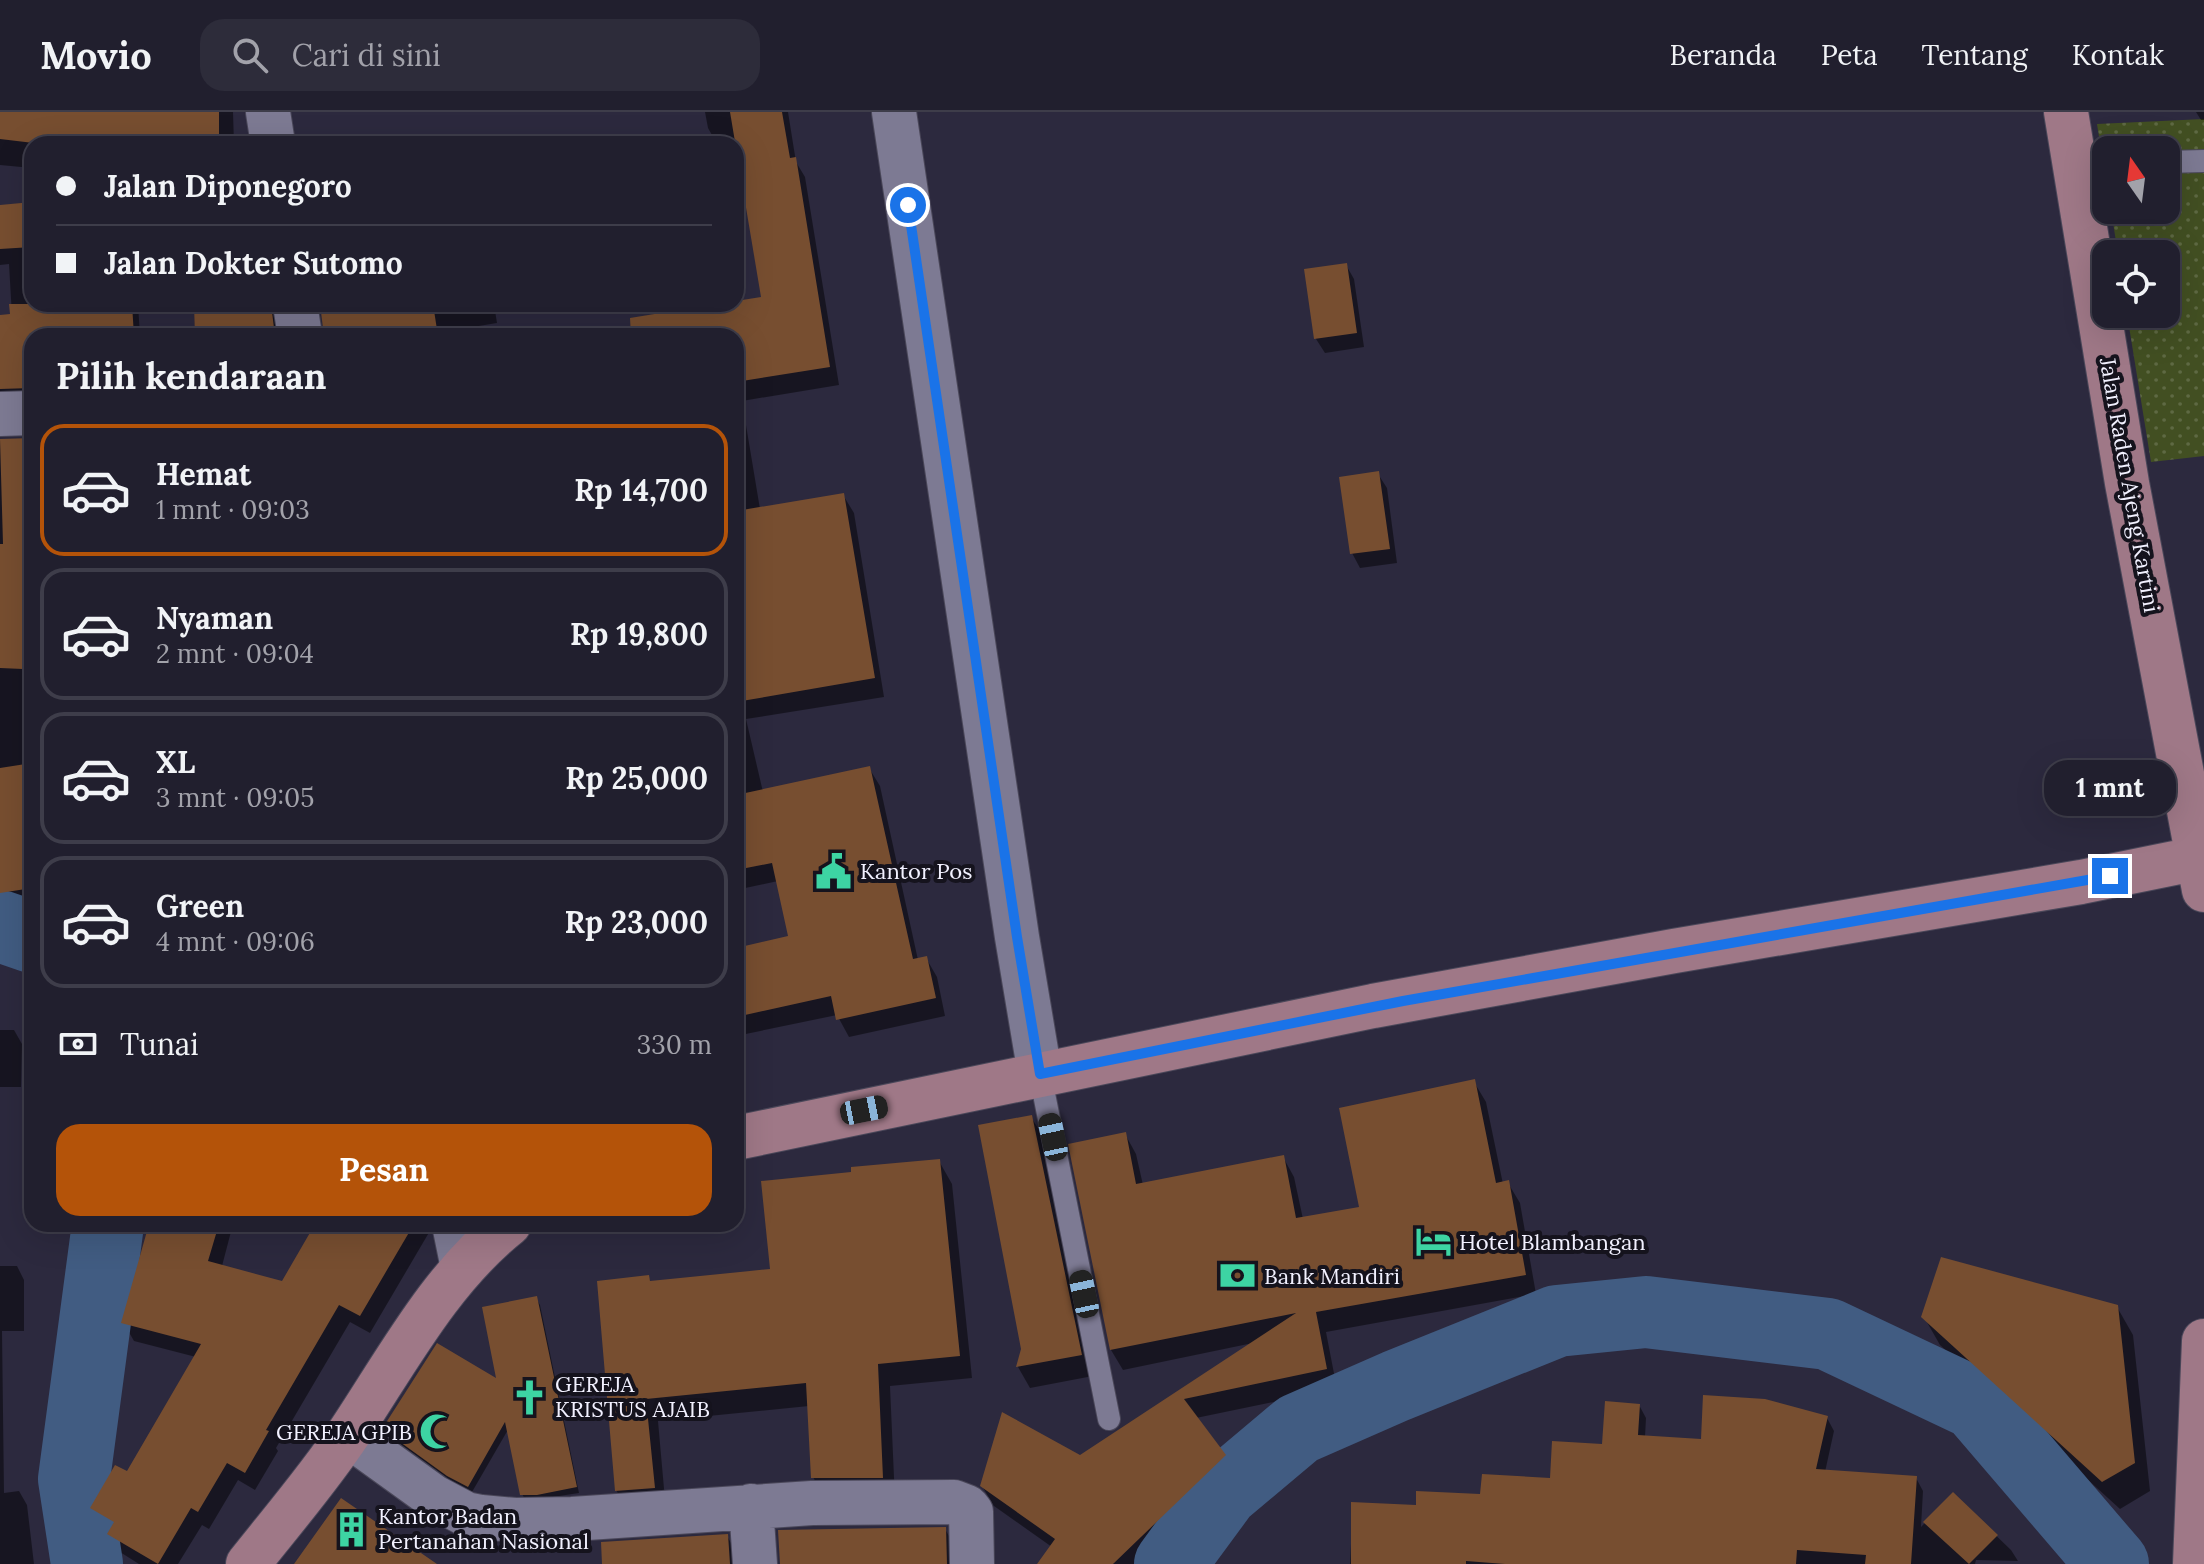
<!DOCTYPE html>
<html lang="id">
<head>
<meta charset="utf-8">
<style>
	body { margin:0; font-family:Lora,serif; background:#2d2c3a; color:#f1f3f6; height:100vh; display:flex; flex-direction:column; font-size:30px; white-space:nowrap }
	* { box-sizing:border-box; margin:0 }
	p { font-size:26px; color:#a2a2aa }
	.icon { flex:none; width:44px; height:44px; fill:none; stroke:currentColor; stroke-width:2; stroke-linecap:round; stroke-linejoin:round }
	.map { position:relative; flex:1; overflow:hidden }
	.details { position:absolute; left:24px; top:216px; width:720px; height:904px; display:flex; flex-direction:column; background:#211f2e; border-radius:24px; box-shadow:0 8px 32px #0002,0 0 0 2px #3e3d4a }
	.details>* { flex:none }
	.top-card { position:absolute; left:24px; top:24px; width:720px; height:176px; border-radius:24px; box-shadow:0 8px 32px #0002,0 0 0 2px #3e3d4a; display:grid; align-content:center; height:176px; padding:0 32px; background:#211f2e }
	.needle { width:52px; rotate:346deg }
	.fabs { position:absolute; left:2092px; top:24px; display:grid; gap:16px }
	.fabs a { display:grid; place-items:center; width:88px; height:88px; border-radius:16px; background:#211f2e; box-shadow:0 8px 32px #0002,0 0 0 2px #3e3d4a; font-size:40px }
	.end { position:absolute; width:36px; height:36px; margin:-18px; border:10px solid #1a73e8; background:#fff; box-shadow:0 0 0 4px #fff }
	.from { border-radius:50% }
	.bubble { position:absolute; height:56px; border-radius:24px; background:#211f2e; box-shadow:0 8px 32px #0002,0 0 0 2px #3e3d4a; font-size:26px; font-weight:800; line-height:56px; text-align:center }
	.car { position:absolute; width:24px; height:48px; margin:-24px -12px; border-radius:10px; box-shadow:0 0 6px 2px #0007; background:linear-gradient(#222 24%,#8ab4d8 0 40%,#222 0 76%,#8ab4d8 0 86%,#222 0) }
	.top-card b { display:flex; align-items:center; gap:28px; height:76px; font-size:30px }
	.top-card b+b { border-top:2px solid #3e3d4a }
	.top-card i { width:20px; height:20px; background:#f1f3f6 }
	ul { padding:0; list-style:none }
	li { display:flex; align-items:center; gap:24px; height:132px; margin:0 16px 12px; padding:0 16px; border:4px solid #3e3d4a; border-radius:24px }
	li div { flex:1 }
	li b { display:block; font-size:30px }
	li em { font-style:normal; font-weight:800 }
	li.current { border-color:#b45309 }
	li>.icon { width:72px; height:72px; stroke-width:1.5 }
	h2 { padding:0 32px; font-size:36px; line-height:96px }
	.pay { display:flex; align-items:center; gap:20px; height:88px; padding:0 32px; font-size:30px }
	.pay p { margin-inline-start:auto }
	.primary-button { display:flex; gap:16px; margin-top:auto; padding:16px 32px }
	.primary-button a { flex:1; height:92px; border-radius:24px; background:#b45309; color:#fff; font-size:32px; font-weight:800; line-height:92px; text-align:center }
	header { display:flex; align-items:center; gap:48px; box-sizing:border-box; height:112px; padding:0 40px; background:#211f2e; border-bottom:2px solid #3e3d4a }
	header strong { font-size:38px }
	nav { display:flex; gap:44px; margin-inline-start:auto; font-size:28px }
	.search { width:560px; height:72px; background:#2d2c3a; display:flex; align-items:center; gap:20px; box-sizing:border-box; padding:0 28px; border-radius:24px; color:#a2a2aa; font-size:30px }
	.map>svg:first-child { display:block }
	.park { fill:url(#park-dots) }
	.shadow { fill:#0007 }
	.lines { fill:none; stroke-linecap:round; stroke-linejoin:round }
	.river { stroke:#415c82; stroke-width:72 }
	.building { fill:#774e30 }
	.service-casing { stroke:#4a4759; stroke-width:24 }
	.minor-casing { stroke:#4a4759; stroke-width:46 }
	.secondary-casing { stroke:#4a4759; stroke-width:46 }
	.service { stroke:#7d7a93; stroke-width:22 }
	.minor { stroke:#7d7a93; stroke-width:44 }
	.secondary { stroke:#9f7887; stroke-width:44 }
	.route { stroke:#1a73e8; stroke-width:10 }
	.labels { text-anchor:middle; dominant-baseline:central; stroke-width:8; stroke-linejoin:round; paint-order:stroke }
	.street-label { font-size:22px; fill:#f2f1ff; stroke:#15131d }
	.poi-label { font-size:22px; fill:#f2f1ff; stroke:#15131d; text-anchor:start }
</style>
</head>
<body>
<header>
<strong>Movio</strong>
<div class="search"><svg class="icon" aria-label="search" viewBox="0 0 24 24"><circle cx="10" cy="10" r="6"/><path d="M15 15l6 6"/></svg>Cari di sini</div>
<nav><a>Beranda</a><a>Peta</a><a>Tentang</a><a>Kontak</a></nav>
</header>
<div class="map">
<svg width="2204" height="1452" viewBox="0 0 2204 1452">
	<defs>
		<pattern id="park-dots" width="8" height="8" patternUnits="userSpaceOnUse" patternTransform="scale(2)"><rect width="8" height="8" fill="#424f22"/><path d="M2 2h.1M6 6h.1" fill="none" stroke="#5e6943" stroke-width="1.8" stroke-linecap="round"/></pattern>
	</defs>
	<rect width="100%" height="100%" fill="#2c293e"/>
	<path class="park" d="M2204,7V344L2151,350L2127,202H2166V142H2118L2111,98H2166V38H2106V69L2097,12Z"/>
	<path class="shadow" d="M0,0H233L234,32H32V56L0,53Z
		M705,0H788L796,50L805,65L839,273L742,289L760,397L843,383L854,401L884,585L746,607L763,680L869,656L880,674L918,848L926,846L937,865L945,904L849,925L837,903L736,924V838L790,826L778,769L736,778V224H572L650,211L763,186L737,31L717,32L708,16Z
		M2196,0H2204V8H2201Z
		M32,92V192H138L140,224H32V291L0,295V205L12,204L9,152L0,153V95Z
		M1346,153L1354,167L1364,235L1325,241L1316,227Z
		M196,192H285L280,224H197Z
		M322,192H494L497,211L442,220L443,224H326Z
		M32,328V793L0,798V329Z
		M1378,362L1387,376L1397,451L1360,456L1352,441Z
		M0,918H14L22,932L21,975H0Z
		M1474,970L1486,990L1503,1072L1508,1071L1520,1091L1536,1182L1326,1220L1337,1277L1196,1306L1236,1364L1145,1452H1040L1052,1435L994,1394L982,1374L1081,1346L1253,1231L1123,1258L1111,1238L1071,1034L1125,1022L1136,1042L1143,1073L1283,1045L1294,1065L1303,1107L1361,1096Z
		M1031,1005L1044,1026L1093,1264L1030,1276L1018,1255L1023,1237Z
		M939,1049L952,1072L972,1266L890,1274L895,1388H826L813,1365L809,1294L658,1309L666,1399L630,1401L616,1378L648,1165L651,1171L772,1159L853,1062Z
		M150,1112H233L222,1154L283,1171L317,1112H434L370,1221L350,1210L276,1336L278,1339L255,1378L238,1368L209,1417L202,1413L178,1452H139L120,1440L109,1422L111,1419L103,1414L92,1396L128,1362L196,1245L134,1229L123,1210Z
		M0,1154H17L24,1168V1219H2L4,1381L19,1379L27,1393L34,1452H0Z
		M536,1186L540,1193L579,1381L526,1389L522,1382L509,1316L472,1380L453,1370L388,1323L384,1317L499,1270Z
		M2117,1195L2133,1223L2150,1379L2120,1397L1940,1233L1924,1205Z
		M1639,1293L1646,1306L1645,1325L1703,1329L1827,1306L1834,1319L1825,1360L1916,1366L1923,1379L1921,1415L1953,1382L2011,1438L2018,1449L1976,1448L1975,1452H1350L1353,1392L1418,1395L1551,1368L1604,1334Z
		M945,1417L953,1431L954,1452H782Z
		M727,1424L735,1438L736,1452H604Z"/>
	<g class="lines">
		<path class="river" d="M0,814L32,825
			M87,1452L74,1367L108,1112
			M1170,1452L1223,1380L1298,1317L1396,1274L1557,1209L1646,1200L1828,1222L1976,1292L2113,1452"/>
	</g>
	<path class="building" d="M0,0H219V32H42L0,27Z
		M730,0H782L790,46L796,45L830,255L736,270V224H631L630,206L716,192H736V189L761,185Z
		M32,90V135L0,137V93Z
		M1347,151L1357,221L1314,227L1304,157Z
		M9,192H132L134,224H32V276L0,277V203L10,202Z
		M194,192H271L275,224H195Z
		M320,192H433L438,224H324Z
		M32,326V486H30L23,557L0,556V432H3L0,327Z
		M1379,359L1390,437L1350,442L1339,365Z
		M844,381L875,566L736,590V399Z
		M32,651V776L0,781V656Z
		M870,654L913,847L927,844L936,886L836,908L831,884L736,905V836L788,824L772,751L736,758V683Z
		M1475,967L1496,1071L1509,1068L1526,1163L1316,1200L1327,1257L1184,1287L1226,1343L1113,1452H1037L1055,1427L980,1374L1002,1300L1080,1343L1296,1201L1110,1238L1068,1032L1126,1020L1136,1072L1284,1043L1296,1106L1359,1095L1339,996Z
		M1032,1003L1082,1243L1016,1255L1021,1237L978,1013Z
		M940,1047L960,1244L878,1252L883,1366H811L806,1271L646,1287L655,1376L615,1379L597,1169L649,1163L650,1169L770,1157L761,1069L851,1060V1055Z
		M149,1112H219L208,1149L282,1169L315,1112H414L360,1204L339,1193L266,1318L269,1319L245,1361L227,1351L198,1400L191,1396L158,1452L107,1422L114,1410L90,1396L115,1353L127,1359L201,1232L121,1211Z
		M1941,1145L2118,1193L2135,1351L2102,1370L1921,1205Z
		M537,1184L577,1375L537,1383H520L505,1310L468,1375L447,1364L382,1317L437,1231L496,1266L482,1195Z
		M1703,1283L1765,1287L1828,1304L1816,1357L1917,1364L1911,1452H1865L1866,1443L1797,1438L1796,1452H1505L1466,1449V1452H1351V1390L1416,1393V1379L1480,1382L1482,1362L1550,1366L1552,1329L1602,1332L1605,1289L1640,1292L1638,1323L1701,1327Z
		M1953,1380L1998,1423L1969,1452L1923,1410Z
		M341,1386L437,1452H294Z
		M946,1415L947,1452H780L778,1418Z
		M728,1422L730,1452H602L601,1430Z"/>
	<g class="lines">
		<defs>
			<path id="service" d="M2166,50L2204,49
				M2075,54L2106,53
				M1040,962L1109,1307"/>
			<path id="minor" d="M268,0L273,32
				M894,0L1017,825L1040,962
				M295,192L300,224
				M0,302L32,301
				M454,1112L463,1156
				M348,1323L434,1385L466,1402L481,1405L515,1408L572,1407L812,1391L954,1390L967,1395L971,1400L972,1452
				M751,1394L755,1452"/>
			<path id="secondary" d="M2066,0L2127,371L2204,778
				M736,1026L1373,894L1674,839L2081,770L2199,746
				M248,1452C282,1409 319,1366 349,1321C397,1249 440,1167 509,1112
				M2195,1452L2204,1229"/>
		</defs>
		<use href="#service" class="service-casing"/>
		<use href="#minor" class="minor-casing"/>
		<use href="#secondary" class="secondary-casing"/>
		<use href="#service" class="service"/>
		<use href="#minor" class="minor"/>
		<use href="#secondary" class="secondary"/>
	</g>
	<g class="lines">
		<path class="route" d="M908,93L1017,825L1040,962L1403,889L2110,764"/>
	</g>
	<defs>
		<symbol id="civic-bare" viewBox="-9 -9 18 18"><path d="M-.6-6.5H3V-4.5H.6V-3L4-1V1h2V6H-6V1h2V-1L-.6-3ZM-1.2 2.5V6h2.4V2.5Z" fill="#3dd4a3" stroke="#15131d" stroke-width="2.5" paint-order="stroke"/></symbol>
		<symbol id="hotel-bare" viewBox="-9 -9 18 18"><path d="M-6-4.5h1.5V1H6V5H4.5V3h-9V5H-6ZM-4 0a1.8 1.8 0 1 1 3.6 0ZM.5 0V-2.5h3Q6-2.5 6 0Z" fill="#3dd4a3" stroke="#15131d" stroke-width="2.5" paint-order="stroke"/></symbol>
		<symbol id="bank-bare" viewBox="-9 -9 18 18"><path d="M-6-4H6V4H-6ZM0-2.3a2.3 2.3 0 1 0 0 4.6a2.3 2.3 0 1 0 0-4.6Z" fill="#3dd4a3" stroke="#15131d" stroke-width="2.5" paint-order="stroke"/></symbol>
		<symbol id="church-bare" viewBox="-9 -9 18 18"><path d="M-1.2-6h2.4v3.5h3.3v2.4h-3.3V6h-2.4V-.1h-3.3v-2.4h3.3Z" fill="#3dd4a3" stroke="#15131d" stroke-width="2.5" paint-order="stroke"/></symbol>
		<symbol id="mosque-bare" viewBox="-9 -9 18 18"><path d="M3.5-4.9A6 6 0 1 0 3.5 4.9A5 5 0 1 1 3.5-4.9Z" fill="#3dd4a3" stroke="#15131d" stroke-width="2.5" paint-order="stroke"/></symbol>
		<symbol id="building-bare" viewBox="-9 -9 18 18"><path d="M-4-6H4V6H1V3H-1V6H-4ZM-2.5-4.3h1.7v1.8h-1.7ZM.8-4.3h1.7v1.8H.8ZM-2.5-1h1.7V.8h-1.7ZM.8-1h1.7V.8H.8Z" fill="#3dd4a3" stroke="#15131d" stroke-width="2.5" paint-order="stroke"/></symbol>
	</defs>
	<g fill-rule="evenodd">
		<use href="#civic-bare" x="808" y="734" width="51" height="51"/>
		<use href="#hotel-bare" x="1408" y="1104" width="51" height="51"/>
		<use href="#bank-bare" x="1212" y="1138" width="51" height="51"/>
		<use href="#church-bare" x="504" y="1260" width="51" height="51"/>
		<use href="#mosque-bare" x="412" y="1294" width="51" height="51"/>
		<use href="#building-bare" x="326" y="1392" width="51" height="51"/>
	</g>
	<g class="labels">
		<g class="street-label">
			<text transform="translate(2130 373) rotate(80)">Jalan Raden Ajeng Kartini</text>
		</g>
		<g class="poi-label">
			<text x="860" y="759">Kantor Pos</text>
			<text x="1459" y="1130">Hotel Blambangan</text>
			<text x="1264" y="1164">Bank Mandiri</text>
			<text x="555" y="1272">GEREJA<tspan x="555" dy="25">KRISTUS AJAIB</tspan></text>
			<text x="412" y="1320" text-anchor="end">GEREJA GPIB</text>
			<text x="378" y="1404">Kantor Badan<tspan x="378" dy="25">Pertanahan Nasional</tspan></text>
		</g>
	</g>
</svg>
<div class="fabs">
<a><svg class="needle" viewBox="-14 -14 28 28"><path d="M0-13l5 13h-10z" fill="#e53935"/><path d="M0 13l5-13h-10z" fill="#a2a2aa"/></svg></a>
<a><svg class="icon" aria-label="locate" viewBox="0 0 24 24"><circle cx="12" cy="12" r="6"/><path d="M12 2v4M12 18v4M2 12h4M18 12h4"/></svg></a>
</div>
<i class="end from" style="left:908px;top:93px"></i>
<i class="end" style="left:2110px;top:764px"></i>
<div class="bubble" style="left:2044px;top:648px;width:132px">1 mnt</div>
<i class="car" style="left:864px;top:998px;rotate:79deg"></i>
<i class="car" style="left:1053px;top:1025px;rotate:348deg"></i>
<i class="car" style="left:1084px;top:1182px;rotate:348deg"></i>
<div class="top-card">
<b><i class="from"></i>Jalan Diponegoro</b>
<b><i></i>Jalan Dokter Sutomo</b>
</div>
<section class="details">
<h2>Pilih kendaraan</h2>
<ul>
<li class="current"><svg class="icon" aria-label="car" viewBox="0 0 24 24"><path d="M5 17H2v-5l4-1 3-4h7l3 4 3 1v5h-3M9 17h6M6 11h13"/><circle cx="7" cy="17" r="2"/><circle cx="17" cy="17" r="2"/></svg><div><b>Hemat</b><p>1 mnt · 09:03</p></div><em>Rp 14,700</em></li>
<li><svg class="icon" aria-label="car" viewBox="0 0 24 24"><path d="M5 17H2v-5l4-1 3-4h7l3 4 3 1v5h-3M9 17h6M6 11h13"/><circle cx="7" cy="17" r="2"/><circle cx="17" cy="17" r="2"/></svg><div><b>Nyaman</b><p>2 mnt · 09:04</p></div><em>Rp 19,800</em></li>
<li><svg class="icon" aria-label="car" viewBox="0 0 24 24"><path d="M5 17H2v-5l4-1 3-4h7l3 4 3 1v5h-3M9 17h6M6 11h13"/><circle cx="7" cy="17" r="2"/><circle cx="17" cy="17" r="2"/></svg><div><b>XL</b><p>3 mnt · 09:05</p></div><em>Rp 25,000</em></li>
<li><svg class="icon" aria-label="car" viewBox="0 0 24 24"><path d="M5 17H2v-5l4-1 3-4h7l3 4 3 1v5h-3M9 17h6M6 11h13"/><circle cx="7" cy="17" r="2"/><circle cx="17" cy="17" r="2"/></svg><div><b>Green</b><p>4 mnt · 09:06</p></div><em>Rp 23,000</em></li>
</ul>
<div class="pay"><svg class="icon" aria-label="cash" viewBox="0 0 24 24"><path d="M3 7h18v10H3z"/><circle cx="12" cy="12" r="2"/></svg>Tunai<p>330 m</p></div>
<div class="primary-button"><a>Pesan</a></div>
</section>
</div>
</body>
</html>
